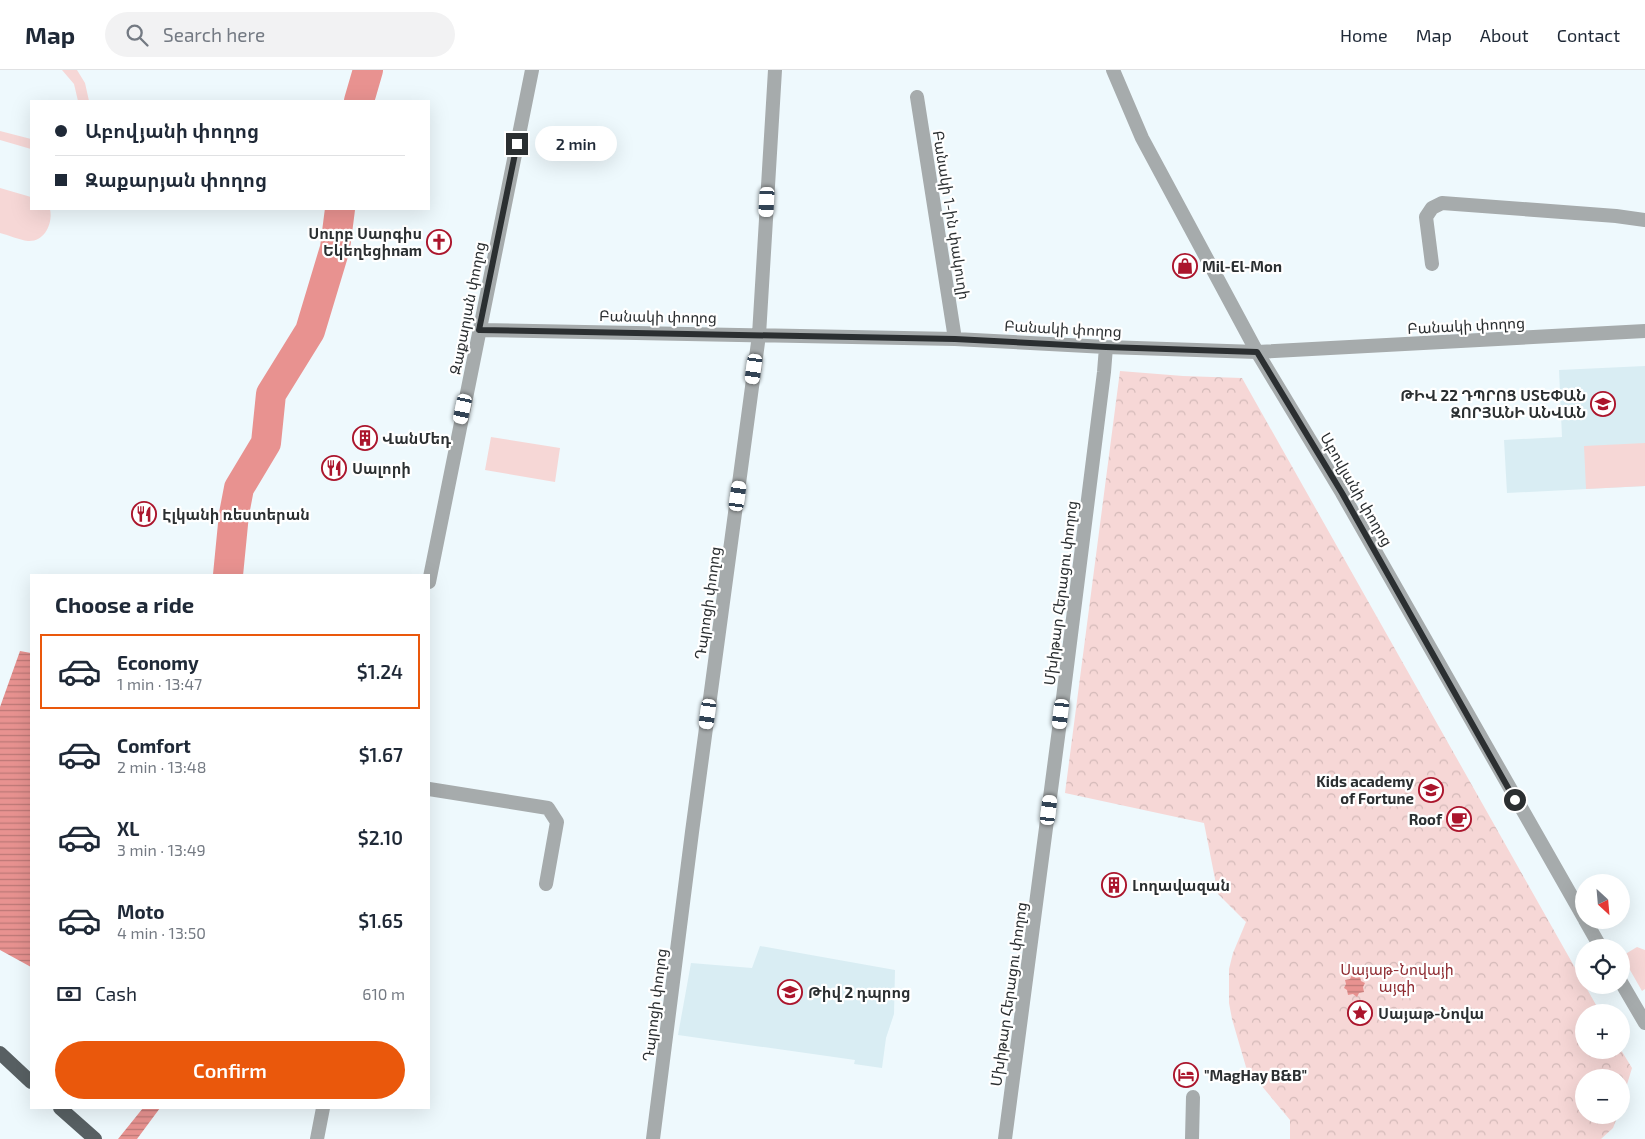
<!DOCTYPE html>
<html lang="en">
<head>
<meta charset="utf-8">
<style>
	body { margin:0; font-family:"Exo 2","Noto Sans Armenian",sans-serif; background:#f2f2f3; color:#1f2937; height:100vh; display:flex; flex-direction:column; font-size:19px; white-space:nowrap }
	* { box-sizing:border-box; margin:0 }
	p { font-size:16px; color:#747a83 }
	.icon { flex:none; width:28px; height:28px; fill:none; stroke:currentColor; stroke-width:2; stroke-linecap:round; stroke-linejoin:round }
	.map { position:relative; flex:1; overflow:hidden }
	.sheet { position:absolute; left:30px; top:504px; width:400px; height:535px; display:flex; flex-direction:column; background:#fff; border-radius:0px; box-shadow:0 5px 20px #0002 }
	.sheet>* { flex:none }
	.hud { position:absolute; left:30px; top:30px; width:400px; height:110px; border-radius:0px; box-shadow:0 5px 20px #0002; display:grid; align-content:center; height:110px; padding:0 25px; background:#fff }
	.needle { width:32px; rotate:154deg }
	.fabs { position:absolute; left:1575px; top:804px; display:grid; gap:10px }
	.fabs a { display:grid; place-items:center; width:55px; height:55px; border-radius:50%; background:#fff; box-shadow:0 5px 20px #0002; font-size:25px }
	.end { position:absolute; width:22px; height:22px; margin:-11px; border:6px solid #2b2f31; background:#fff; box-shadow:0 0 0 2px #fff }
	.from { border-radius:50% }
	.bubble { position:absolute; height:35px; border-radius:18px; background:#fff; box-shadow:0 5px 20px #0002; font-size:16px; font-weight:600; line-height:35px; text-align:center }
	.car { position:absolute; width:15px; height:30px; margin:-15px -8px; border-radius:6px; box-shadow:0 0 4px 1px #0007; background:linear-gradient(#fff 24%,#345 0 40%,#fff 0 76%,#345 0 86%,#fff 0) }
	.hud b { display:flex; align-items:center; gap:18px; height:48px; font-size:19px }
	.hud b+b { border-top:1px solid #e0e1e3 }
	.hud i { width:12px; height:12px; background:#1f2937 }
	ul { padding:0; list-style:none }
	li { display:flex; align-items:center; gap:15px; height:75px; margin:0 10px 8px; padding:0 15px; border:2px solid transparent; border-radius:0px }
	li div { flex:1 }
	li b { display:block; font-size:19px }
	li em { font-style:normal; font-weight:600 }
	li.selected { border-color:#ea580c }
	li>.icon { width:45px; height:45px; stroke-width:1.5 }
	h2 { padding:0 25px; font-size:22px; line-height:60px }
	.pay { display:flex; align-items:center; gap:12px; height:55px; padding:0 25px; font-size:19px }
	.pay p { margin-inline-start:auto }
	.action { display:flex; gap:10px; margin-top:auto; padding:10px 25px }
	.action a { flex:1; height:58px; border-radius:30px; background:#ea580c; color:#fff; font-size:20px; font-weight:600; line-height:58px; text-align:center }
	header { display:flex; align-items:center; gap:30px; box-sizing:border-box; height:70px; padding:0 25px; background:#fff; border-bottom:1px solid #e0e1e3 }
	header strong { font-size:24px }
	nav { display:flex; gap:28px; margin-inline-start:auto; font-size:18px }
	.search { width:350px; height:45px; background:#f2f2f3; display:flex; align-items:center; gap:12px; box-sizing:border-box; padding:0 18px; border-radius:28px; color:#747a83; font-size:19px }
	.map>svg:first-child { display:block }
	.built { fill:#d9edf3 }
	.grass { fill:#f6d7d6 }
	.park { fill:url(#park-crowns) }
	.water { fill:url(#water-rules) }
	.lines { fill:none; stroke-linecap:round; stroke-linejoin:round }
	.river { stroke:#e89290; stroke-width:30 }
	.minor { stroke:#a6abac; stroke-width:14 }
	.tertiary { stroke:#a6abac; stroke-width:14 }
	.trunk { stroke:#586063; stroke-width:14 }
	.route { stroke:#2b2f31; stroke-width:6 }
	.labels { text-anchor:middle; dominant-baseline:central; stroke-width:4.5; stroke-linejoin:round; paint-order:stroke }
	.street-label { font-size:15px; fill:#2b2f31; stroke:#fff }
	.poi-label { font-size:15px; font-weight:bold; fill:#2b2f31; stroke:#fff; text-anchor:start }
	.park-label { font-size:15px; fill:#8e292f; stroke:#fff }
</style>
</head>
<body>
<header>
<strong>Map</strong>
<div class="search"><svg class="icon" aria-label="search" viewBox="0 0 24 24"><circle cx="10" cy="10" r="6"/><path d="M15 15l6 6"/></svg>Search here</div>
<nav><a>Home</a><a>Map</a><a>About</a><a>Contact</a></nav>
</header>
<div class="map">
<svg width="1645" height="1069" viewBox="0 0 1645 1069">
	<defs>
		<pattern id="park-crowns" width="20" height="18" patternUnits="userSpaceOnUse" patternTransform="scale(1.25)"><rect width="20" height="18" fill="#f6d7d6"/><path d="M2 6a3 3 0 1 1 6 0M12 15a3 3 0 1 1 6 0" fill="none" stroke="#d3b9b8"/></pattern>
		<pattern id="water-rules" width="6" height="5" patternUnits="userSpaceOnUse" patternTransform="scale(1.25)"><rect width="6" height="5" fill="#e89290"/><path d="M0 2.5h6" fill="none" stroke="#bc7876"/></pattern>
	</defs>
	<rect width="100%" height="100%" fill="#eef9fd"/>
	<path class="built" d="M1645,296V416L1507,423L1504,370L1562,367L1559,300Z
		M760,876L895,900L894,944L886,968L882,998L854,994L855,990L678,965L691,893L752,898Z"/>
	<path class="grass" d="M62,0H77L85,13L89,31H78L74,14Z
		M0,61L31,69V79L0,70Z
		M0,118L31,127V139H50C53,153 45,172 28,171C19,170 9,165 0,163Z
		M491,367L560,378L555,412L485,400Z
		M1645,373V416L1586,419L1584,376Z
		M1637,877L1645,880V919L1642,921L1622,886Z"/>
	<path class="park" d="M1120,301L1183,306L1242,308L1600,942H1584V980H1621L1632,998L1621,1034V1008H1584V1045H1618L1613,1058L1601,1069H1290V1050L1246,997L1232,949L1229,933V899L1233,883L1246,852L1218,824L1204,753L1065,723Z"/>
	<path class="water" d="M241,413L243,417L244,426L232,505H220L224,461L231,422Z
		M20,581L31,583V897L0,880V637Z
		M1352,905L1356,908L1360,907L1361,911L1365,913L1363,917L1364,922L1359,923L1357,927L1353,924L1348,925L1347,920L1344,918L1346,914L1345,910L1350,909Z
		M143,1038H160L137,1069H118Z"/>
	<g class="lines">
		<path class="river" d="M359,31L368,0
			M228,505L234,444L239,418L266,373L271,324L310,261L335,178L340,139"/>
		<path class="minor" d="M917,27L955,269
			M1432,194L1426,147L1432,138L1442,133L1616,146L1645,150
			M479,260L955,269L1106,277L1257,282L1645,261
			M429,512L532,0
			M429,719L548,738L557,752L546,814
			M317,1069L323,1038
			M653,1069L692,762L759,265L775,0
			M1005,1069L1061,644L1104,302L1106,277
			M1192,1069L1193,1027"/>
		<path class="tertiary" d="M1113,0L1142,68L1257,282L1342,423L1584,848
			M1585,850L1601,878
			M1621,912L1645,953"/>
		<path class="trunk" d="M0,983L31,1012
			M60,1038L95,1069"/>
	</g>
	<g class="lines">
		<path class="route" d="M517,74L479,260L955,269L1106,277L1257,282L1342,423L1515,730"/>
	</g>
	<defs>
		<symbol id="church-ring" viewBox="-11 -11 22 22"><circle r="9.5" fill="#fff" stroke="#ab152c" stroke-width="1.5"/><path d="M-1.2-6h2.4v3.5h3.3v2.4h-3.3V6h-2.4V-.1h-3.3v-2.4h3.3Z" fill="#ab152c"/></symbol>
		<symbol id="shop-ring" viewBox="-11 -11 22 22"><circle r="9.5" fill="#fff" stroke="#ab152c" stroke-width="1.5"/><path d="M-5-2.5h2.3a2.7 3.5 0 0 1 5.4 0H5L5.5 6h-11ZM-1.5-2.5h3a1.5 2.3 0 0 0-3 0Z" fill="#ab152c"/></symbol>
		<symbol id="school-ring" viewBox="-11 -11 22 22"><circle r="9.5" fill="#fff" stroke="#ab152c" stroke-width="1.5"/><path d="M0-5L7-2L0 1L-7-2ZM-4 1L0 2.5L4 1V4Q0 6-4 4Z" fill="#ab152c"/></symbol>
		<symbol id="building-ring" viewBox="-11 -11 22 22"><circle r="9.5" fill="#fff" stroke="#ab152c" stroke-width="1.5"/><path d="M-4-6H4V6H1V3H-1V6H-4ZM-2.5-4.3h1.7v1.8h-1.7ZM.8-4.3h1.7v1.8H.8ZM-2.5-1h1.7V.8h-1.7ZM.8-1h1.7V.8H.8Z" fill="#ab152c"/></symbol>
		<symbol id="restaurant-ring" viewBox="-11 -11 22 22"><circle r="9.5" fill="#fff" stroke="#ab152c" stroke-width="1.5"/><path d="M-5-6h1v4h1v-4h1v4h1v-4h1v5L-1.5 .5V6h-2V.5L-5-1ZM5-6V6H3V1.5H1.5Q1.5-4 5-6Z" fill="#ab152c"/></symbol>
		<symbol id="cafe-ring" viewBox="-11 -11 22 22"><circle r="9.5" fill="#fff" stroke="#ab152c" stroke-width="1.5"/><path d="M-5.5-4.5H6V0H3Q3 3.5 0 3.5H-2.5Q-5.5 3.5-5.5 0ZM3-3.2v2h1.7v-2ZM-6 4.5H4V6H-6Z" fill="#ab152c"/></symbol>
		<symbol id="sight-ring" viewBox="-11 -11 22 22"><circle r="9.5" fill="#fff" stroke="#ab152c" stroke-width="1.5"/><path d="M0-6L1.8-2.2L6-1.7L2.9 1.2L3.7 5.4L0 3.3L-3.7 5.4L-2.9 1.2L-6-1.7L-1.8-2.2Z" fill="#ab152c"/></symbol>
		<symbol id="hotel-ring" viewBox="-11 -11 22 22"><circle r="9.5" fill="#fff" stroke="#ab152c" stroke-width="1.5"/><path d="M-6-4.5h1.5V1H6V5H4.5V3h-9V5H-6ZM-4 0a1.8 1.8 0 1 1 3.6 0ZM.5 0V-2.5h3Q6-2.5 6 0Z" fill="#ab152c"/></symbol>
	</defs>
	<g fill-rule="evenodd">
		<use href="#church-ring" x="425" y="158" width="28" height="28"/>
		<use href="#shop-ring" x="1171" y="182" width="28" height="28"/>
		<use href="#school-ring" x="1589" y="320" width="28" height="28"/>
		<use href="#building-ring" x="351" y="354" width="28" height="28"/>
		<use href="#restaurant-ring" x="320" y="384" width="28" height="28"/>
		<use href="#restaurant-ring" x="130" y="430" width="28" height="28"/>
		<use href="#school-ring" x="1417" y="706" width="28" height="28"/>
		<use href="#cafe-ring" x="1445" y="735" width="28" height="28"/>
		<use href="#building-ring" x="1100" y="801" width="28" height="28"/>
		<use href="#school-ring" x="776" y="908" width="28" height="28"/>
		<use href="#sight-ring" x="1346" y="929" width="28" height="28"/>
		<use href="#hotel-ring" x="1172" y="991" width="28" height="28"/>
	</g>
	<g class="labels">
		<g class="street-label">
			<text transform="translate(952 145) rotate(81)">Բանակի 1-ին փակուղի</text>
			<text transform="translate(467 238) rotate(-79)">Զաքարյան փողոց</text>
			<text transform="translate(658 246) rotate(1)">Բանակի փողոց</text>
			<text transform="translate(1466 255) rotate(-3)">Բանակի փողոց</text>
			<text transform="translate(1063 258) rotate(3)">Բանակի փողոց</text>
			<text transform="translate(1357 419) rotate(60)">Աբովյանի փողոց</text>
			<text transform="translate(1060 523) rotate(-83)">Մխիթար Հերացու փողոց</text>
			<text transform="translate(707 533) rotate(-82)">Դպրոցի փողոց</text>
			<text transform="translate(1008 924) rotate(-82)">Մխիթար Հերացու փողոց</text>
			<text transform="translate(654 935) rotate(-83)">Դպրոցի փողոց</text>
		</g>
		<g class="poi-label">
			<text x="422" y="163" text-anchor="end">Սուրբ Սարգիս<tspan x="422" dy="17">Եկեղեցիnam</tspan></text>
			<text x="1202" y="196">Mil-El-Mon</text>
			<text x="1586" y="325" text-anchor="end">ԹԻՎ 22 ԴՊՐՈՑ ՍՏԵՓԱՆ<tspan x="1586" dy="17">ԶՈՐՅԱՆԻ ԱՆՎԱՆ</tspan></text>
			<text x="382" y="368">ՎանՄեդ</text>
			<text x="352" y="398">Սալորի</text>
			<text x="162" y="444">Էլկանի ռեստերան</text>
			<text x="1414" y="711" text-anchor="end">Kids academy<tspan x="1414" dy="17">of Fortune</tspan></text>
			<text x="1442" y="749" text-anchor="end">Roof</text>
			<text x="1132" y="815">Լողավազան</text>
			<text x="808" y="922">Թիվ 2 դպրոց</text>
			<text x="1378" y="943">Սայաթ-Նովա</text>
			<text x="1204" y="1005">"MagHay B&amp;B"</text>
		</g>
		<g class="park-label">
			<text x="1397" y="899">Սայաթ-Նովայի<tspan x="1397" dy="17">այգի</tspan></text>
		</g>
	</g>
</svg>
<div class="fabs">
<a><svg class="needle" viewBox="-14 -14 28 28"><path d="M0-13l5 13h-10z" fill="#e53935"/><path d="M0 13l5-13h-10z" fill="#747a83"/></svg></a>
<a><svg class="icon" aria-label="locate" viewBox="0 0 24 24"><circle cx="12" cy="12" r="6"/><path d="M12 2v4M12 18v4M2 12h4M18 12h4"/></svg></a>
<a>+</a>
<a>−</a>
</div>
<i class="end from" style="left:1515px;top:730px"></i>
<i class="end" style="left:517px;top:74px"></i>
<div class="bubble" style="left:535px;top:56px;width:82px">2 min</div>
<i class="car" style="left:767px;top:132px;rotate:183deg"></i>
<i class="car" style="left:754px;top:299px;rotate:188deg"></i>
<i class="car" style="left:463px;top:339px;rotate:192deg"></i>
<i class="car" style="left:738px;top:426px;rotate:8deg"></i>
<i class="car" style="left:708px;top:644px;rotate:188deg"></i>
<i class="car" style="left:1061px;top:644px;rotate:187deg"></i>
<i class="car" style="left:1049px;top:740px;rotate:7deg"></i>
<div class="hud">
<b><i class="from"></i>Աբովյանի փողոց</b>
<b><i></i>Զաքարյան փողոց</b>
</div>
<section class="sheet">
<h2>Choose a ride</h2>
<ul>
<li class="selected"><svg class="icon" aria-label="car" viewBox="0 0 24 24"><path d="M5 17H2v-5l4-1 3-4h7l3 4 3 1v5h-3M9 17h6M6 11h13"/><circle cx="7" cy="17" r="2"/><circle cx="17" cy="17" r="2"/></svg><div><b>Economy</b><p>1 min · 13:47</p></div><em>$1.24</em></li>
<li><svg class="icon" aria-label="car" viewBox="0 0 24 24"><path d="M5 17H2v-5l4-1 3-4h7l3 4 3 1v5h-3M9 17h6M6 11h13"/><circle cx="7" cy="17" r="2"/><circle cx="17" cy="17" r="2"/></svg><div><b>Comfort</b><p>2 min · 13:48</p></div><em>$1.67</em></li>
<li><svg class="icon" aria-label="car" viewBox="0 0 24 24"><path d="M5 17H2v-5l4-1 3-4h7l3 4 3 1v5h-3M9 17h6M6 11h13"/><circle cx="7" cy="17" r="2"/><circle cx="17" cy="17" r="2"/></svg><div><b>XL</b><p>3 min · 13:49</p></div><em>$2.10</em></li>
<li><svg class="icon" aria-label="car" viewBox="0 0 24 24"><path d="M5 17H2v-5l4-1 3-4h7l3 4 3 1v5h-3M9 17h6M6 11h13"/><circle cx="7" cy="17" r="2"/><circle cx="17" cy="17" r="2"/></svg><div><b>Moto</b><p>4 min · 13:50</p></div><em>$1.65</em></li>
</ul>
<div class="pay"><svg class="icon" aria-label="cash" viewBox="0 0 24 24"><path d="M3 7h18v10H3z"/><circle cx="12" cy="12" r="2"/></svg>Cash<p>610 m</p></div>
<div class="action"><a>Confirm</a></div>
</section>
</div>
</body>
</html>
